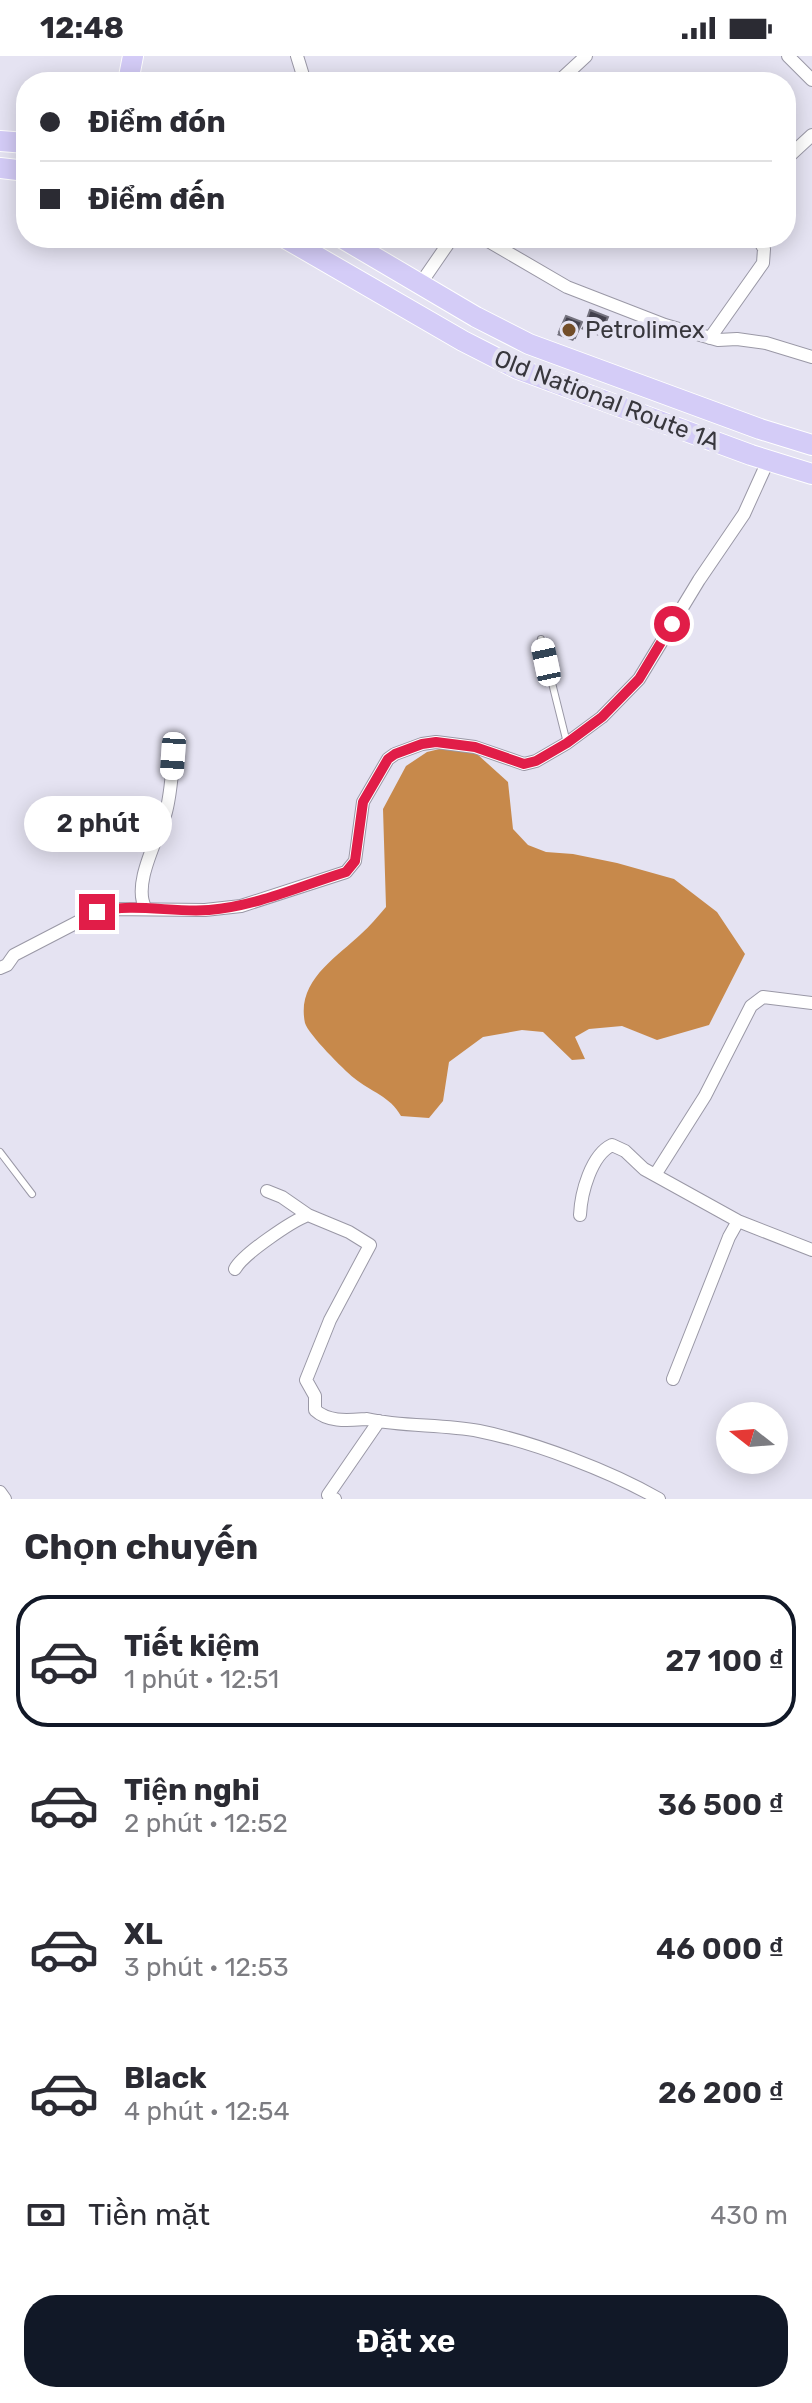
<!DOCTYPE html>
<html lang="vi">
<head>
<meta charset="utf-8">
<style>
	body { margin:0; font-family:Rubik,sans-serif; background:#f2f2f3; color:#2b2b33; height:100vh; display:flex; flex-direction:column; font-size:30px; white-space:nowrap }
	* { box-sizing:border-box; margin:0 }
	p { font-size:26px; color:#7c7c81 }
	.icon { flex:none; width:44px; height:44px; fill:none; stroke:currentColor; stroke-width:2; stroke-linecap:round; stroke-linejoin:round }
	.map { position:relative; height:1443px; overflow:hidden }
	.side { display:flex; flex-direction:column; background:#fff; flex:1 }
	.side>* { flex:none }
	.banner { position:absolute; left:16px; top:16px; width:780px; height:176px; border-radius:32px; box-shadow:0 4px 20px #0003; display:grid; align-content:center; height:176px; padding:0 24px; background:#fff }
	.needle { width:52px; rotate:287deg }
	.fabs { position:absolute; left:716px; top:1346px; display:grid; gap:16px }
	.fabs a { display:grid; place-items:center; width:72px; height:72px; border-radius:50%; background:#fff; box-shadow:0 4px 20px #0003; font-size:40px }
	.end { position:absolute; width:36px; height:36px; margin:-18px; border:10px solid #e11d48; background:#fff; box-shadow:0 0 0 4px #fff }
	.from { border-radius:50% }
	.bubble { position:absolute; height:56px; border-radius:28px; background:#fff; box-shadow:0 4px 20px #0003; font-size:26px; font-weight:600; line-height:56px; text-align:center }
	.car { position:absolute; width:24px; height:48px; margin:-24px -12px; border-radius:10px; box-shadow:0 0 6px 2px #0007; background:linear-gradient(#fff 24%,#345 0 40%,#fff 0 76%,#345 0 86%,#fff 0) }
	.banner b { display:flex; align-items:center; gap:28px; height:76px; font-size:30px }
	.banner b+b { border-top:2px solid #e1e1e2 }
	.banner i { width:20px; height:20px; background:#2b2b33 }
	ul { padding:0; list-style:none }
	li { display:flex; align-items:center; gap:24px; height:132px; margin:0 16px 12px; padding:0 8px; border:4px solid transparent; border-radius:32px }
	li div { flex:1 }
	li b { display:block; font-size:30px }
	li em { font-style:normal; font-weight:600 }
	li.on { border-color:#111827 }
	li>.icon { width:72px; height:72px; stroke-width:1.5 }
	h2 { padding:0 24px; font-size:36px; line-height:96px }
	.pay { display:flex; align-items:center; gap:20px; height:88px; padding:0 24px; font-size:30px }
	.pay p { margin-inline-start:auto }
	.button { display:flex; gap:16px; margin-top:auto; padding:16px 24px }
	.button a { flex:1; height:92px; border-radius:32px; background:#111827; color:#fff; font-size:32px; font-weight:600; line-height:92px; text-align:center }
	.status { display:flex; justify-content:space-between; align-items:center; height:56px; padding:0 40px; background:#fff; direction:ltr }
	.status svg { height:22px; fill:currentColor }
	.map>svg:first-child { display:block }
	.water { fill:#c7894b }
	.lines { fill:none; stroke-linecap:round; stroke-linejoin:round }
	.lane-casing { stroke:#9a98a6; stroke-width:8 }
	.street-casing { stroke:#9a98a6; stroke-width:14 }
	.primary-casing { stroke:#fff; stroke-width:22 }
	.lane { stroke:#fff; stroke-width:6 }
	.street { stroke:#fff; stroke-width:12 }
	.primary { stroke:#d4ccf7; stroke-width:20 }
	.shaded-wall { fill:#74727e }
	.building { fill:#43414d; stroke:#74727e; stroke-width:2 }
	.route { stroke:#e11d48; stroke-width:10 }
	.poi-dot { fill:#724d28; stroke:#e5e3f2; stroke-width:3 }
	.labels { text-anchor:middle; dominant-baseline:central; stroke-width:8; stroke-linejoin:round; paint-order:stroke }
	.poi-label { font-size:24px; fill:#38373d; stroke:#e5e3f2; text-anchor:start }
	.street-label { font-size:24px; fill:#38373d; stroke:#e5e3f2 }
</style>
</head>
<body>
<div class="status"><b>12:48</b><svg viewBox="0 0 49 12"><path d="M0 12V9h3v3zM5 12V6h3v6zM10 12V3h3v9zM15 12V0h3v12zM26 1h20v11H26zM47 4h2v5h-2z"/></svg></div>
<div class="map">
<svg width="812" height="1443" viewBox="0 0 812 1443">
	<rect width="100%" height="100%" fill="#e5e3f2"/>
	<path class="water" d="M456,689L477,698L508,726L513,773L528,789L546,796L573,798L617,807L674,823L717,856L745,898L709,969L657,984L622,970L589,973L575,981L585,1003L572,1004L543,976L522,974L483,981L449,1006L443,1045L429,1062L401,1060C390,1040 371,1036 354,1022C344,1014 308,978 305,967C296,925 336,902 361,878C370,870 378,860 386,851L383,753L406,710L427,696Z"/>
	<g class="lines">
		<defs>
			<path id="lane" d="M541,583L567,687
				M0,1096L32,1138"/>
			<path id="street" d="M297,0L305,26
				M788,0L812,24
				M558,26L586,0
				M786,103L812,79
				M483,182L567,231L665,269L718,284L737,283L766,287L812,301
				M421,227L452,182
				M710,282L763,207L764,193L758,182
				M146,853C131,829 159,781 166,756C172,733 172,710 175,686
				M0,912L7,909L14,899L97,856L108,853L205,854L241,850L346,816L355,805L363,746L388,703L395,698L422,688L436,686L475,691L524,708L536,705L567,687L602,661L639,623L699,524L744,458L768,405
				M655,1119L705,1040L751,950L763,941L812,947
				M267,1135L282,1141L308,1159
				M580,1159C581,1137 591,1099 612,1089L625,1095L644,1113L738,1165L812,1194
				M235,1213C243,1198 292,1165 308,1159L349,1176L370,1189L330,1264L306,1324L315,1340V1354C329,1367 350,1364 367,1363C403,1371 442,1368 479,1375C534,1386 610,1415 659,1443
				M673,1323L729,1181L738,1165
				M0,1436L5,1443
				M335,1443L328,1439L379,1365"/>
			<path id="primary" d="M128,26L133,0
				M0,85L26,87
				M0,112L26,115
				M285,182L463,285L518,313L751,399L812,418
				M342,182L476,261L529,288L760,373L812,389"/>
		</defs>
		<use href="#lane" class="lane-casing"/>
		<use href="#street" class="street-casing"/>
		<use href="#primary" class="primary-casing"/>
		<use href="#lane" class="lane"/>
		<use href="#street" class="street"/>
		<use href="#primary" class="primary"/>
	</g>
	<path class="shaded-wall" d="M586,266L603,273L599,280L581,273Z
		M559,276L575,282L573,285L557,279Z"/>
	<path class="building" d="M590,254L608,261L603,273L586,266Z
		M566,260L582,266L575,282L559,276Z"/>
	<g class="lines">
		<path class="route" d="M97,856C133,846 172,857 209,854C257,850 300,830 346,816L355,805L363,746L388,703L395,698L422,688L436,686L475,691L524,708L536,705L567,687L602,661L639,623L672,568"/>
	</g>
	<circle class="poi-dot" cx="569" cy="274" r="8"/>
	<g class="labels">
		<g class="poi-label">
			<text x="585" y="274">Petrolimex</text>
		</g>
		<g class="street-label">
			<text transform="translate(607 344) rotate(21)">Old National Route 1A</text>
		</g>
	</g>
</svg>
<div class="fabs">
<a><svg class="needle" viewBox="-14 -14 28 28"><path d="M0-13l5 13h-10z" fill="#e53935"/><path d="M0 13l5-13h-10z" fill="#7c7c81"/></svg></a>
</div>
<i class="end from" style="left:672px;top:568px"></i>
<i class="end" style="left:97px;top:856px"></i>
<div class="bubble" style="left:24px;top:740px;width:148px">2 phút</div>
<i class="car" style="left:546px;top:606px;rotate:348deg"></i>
<i class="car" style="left:173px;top:700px;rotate:184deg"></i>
<div class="banner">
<b><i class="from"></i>Điểm đón</b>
<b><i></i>Điểm đến</b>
</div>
</div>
<section class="side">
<h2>Chọn chuyến</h2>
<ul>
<li class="on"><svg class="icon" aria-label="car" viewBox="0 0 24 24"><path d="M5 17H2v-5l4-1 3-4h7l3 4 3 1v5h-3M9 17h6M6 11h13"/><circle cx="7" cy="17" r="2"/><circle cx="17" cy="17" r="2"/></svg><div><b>Tiết kiệm</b><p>1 phút · 12:51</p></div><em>27 100 ₫</em></li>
<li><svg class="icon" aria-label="car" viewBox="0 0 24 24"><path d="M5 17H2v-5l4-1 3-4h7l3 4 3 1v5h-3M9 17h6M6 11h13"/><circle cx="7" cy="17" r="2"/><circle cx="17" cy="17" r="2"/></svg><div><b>Tiện nghi</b><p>2 phút · 12:52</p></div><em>36 500 ₫</em></li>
<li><svg class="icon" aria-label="car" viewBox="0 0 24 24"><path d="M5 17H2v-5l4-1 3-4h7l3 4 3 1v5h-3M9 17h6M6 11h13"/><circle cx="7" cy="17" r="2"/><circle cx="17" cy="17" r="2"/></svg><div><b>XL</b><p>3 phút · 12:53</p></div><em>46 000 ₫</em></li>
<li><svg class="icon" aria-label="car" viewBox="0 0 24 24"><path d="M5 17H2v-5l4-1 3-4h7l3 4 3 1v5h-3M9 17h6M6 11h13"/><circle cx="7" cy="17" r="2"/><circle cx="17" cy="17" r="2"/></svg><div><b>Black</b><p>4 phút · 12:54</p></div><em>26 200 ₫</em></li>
</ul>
<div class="pay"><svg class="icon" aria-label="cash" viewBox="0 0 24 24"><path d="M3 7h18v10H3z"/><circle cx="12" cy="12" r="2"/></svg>Tiền mặt<p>430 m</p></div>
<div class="button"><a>Đặt xe</a></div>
</section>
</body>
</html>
